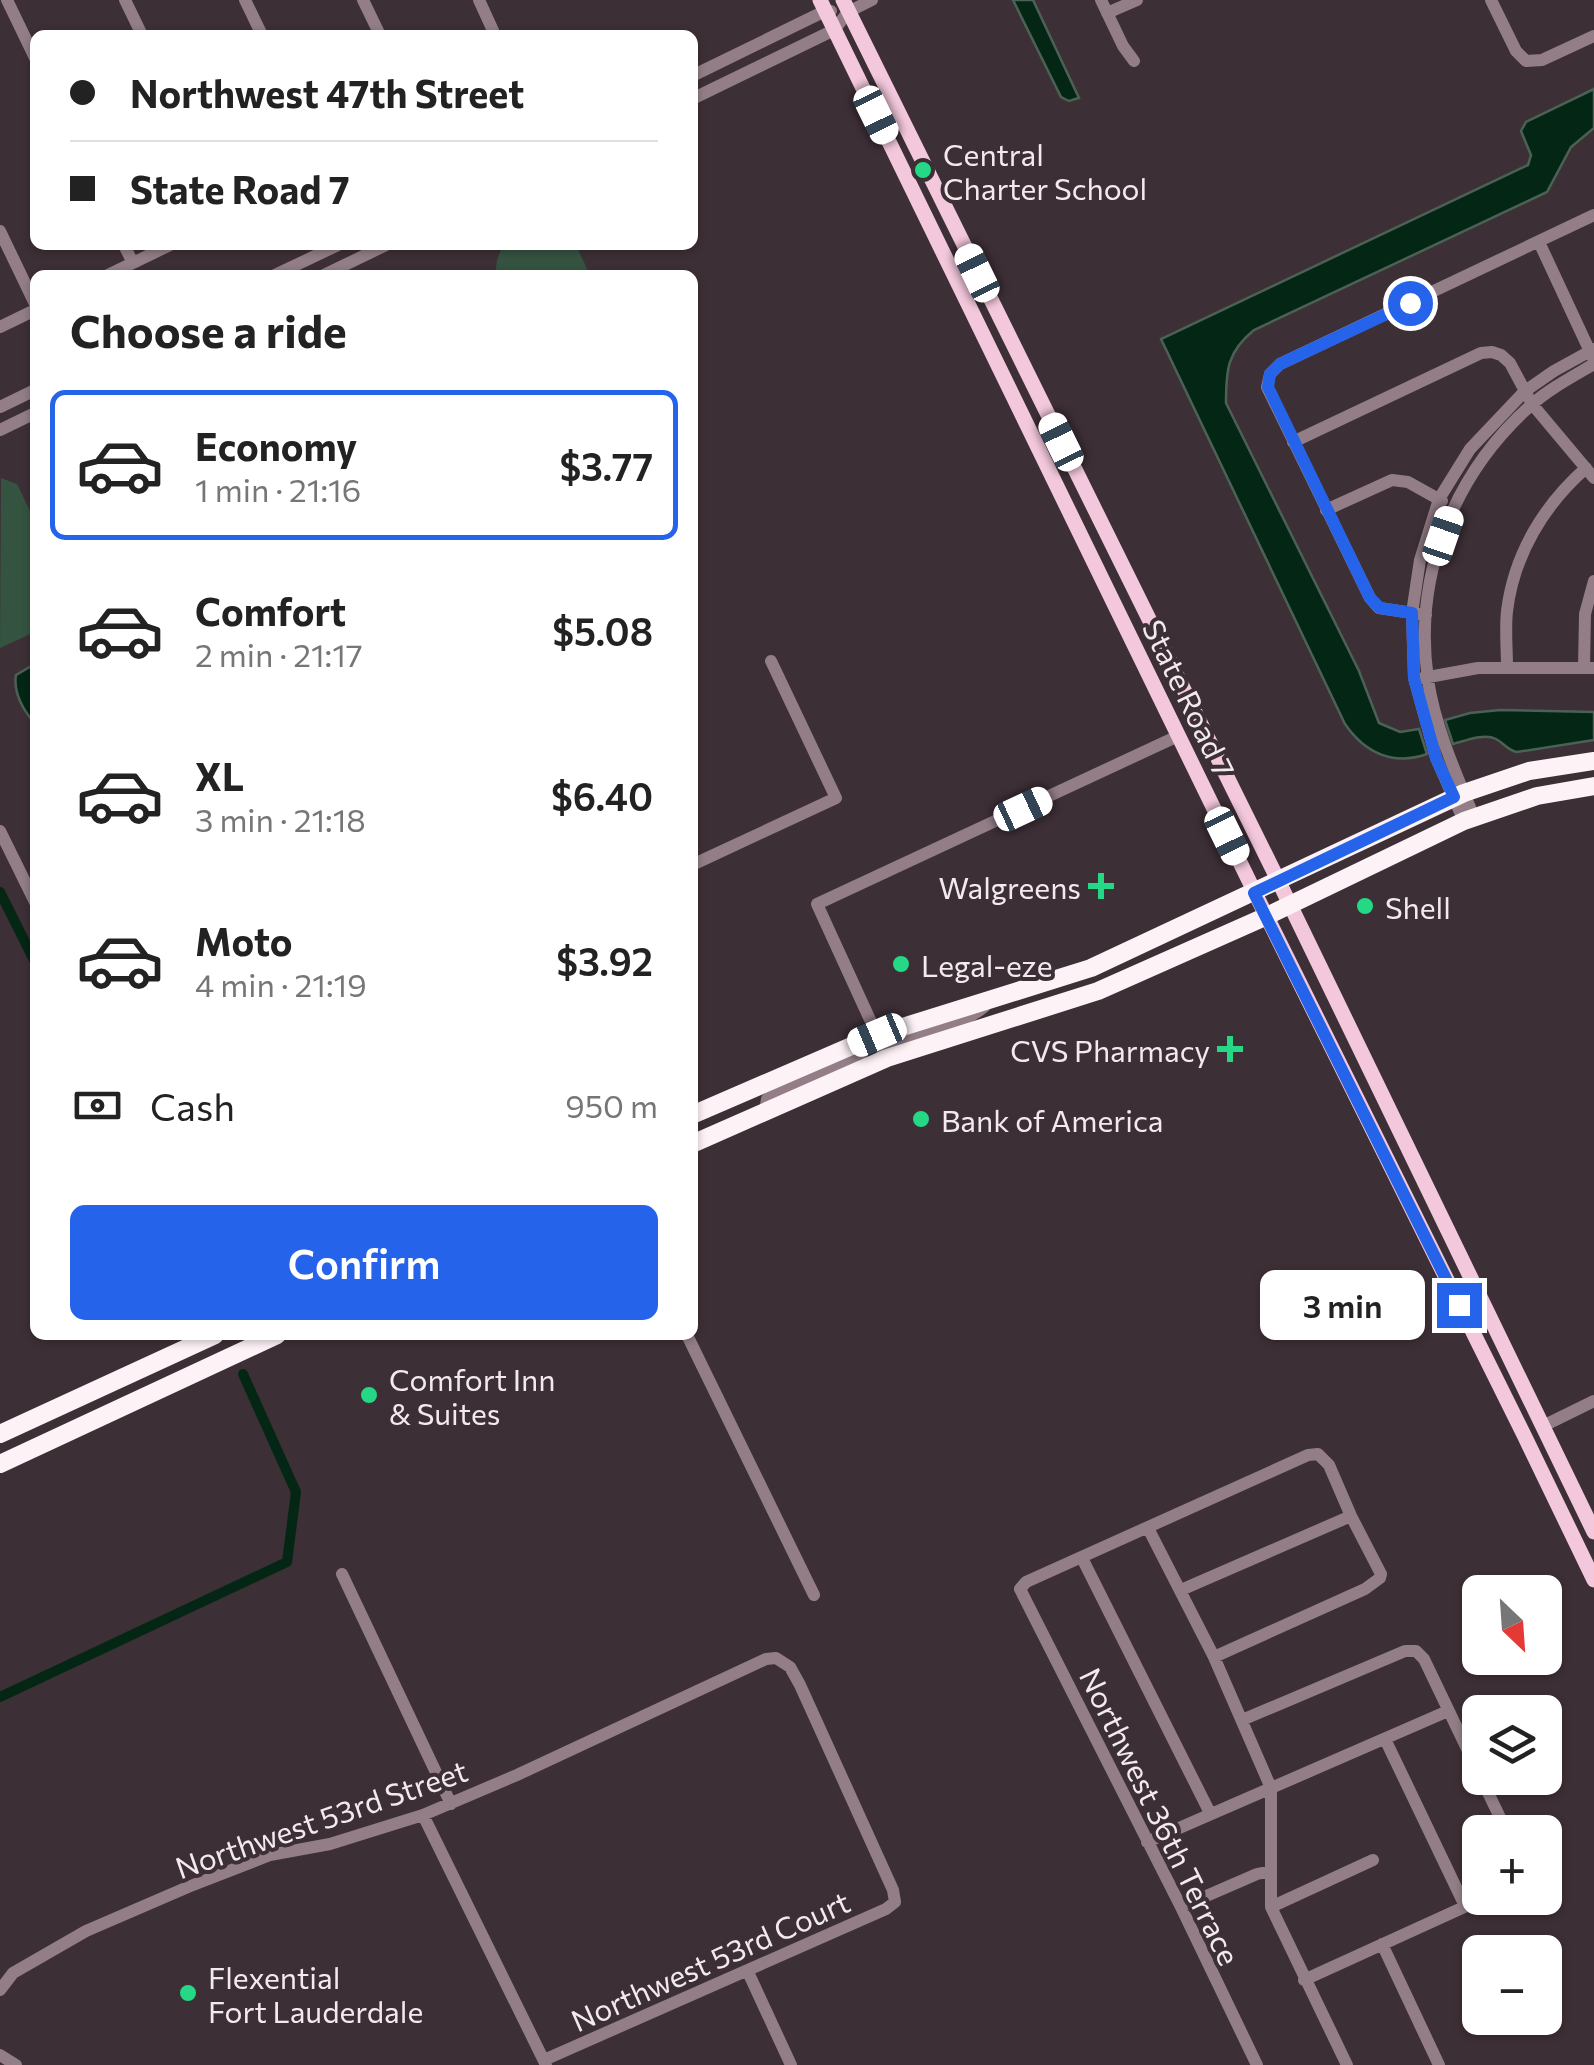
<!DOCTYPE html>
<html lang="en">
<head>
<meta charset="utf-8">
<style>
	body { margin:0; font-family:Commissioner,sans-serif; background:#f2f2f2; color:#222; height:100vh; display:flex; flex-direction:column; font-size:38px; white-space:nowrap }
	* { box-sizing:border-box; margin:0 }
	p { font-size:32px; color:#767676 }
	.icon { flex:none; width:55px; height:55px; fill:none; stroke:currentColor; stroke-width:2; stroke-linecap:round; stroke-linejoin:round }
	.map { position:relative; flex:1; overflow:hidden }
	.side { position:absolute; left:30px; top:270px; width:668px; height:1070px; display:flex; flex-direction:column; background:#fff; border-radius:15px; box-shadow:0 2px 8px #0004 }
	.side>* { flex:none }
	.guide { position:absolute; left:30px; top:30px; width:668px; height:220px; border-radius:15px; box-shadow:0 2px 8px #0004; display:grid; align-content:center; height:220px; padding:0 40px; background:#fff }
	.needle { width:65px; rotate:155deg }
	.tools { position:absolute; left:1462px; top:1575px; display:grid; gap:20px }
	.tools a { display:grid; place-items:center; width:100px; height:100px; border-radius:15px; background:#fff; box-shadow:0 2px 8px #0004; font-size:50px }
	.end { position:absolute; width:45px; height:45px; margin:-22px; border:12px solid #2563eb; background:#fff; box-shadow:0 0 0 5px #fff }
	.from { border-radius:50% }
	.bubble { position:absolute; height:70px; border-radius:15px; background:#fff; box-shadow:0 2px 8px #0004; font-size:32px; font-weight:600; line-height:70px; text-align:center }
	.car { position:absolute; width:30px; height:60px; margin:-30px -15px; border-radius:12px; box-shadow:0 0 8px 2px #0007; background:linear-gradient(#fff 24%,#345 0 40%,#fff 0 76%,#345 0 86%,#fff 0) }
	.guide b { display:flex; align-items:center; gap:35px; height:95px; font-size:38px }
	.guide b+b { border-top:2px solid #e0e0e0 }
	.guide i { width:25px; height:25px; background:#222 }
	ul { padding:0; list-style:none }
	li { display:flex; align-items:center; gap:30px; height:150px; margin:0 20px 15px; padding:0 20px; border:5px solid transparent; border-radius:15px }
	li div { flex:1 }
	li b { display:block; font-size:38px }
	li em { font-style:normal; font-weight:600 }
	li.active { border-color:#2563eb }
	li>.icon { width:90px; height:90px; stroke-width:1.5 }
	h2 { padding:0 40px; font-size:45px; line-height:120px }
	.pay { display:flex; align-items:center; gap:25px; height:110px; padding:0 40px; font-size:38px }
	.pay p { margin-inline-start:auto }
	.primary-button { display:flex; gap:20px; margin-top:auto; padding:20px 40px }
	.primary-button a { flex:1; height:115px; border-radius:15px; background:#2563eb; color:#fff; font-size:40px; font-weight:600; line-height:115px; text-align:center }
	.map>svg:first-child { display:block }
	.green { fill:#355341 }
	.water { fill:#042614; stroke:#4c6155; stroke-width:2.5 }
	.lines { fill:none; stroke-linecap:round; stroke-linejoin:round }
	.canal { stroke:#042614; stroke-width:10 }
	.minor { stroke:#937e88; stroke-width:12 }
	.major { stroke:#f3c8dc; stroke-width:15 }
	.highway { stroke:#fdf3f7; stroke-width:18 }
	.route { stroke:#2563eb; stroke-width:12 }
	.poi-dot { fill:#24d886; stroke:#3d2f36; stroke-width:4 }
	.labels { text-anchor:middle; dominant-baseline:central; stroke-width:8; stroke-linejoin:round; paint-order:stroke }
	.poi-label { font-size:30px; fill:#f3eaee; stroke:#3d2f36; text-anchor:start }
	.street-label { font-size:30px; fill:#f3eaee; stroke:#3d2f36 }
</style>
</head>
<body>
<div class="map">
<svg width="1594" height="2065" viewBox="0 0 1594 2065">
	<rect width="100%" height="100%" fill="#3d2f36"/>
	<path class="green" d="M503,245H576L590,275H495L497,260Z
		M1,478L17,484L35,521V632L0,648Z"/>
	<path class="water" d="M1013,0H1033L1079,98L1069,101L1061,97Z
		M1594,89V128L1571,147L1547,192L1254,330C1227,352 1226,370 1226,403L1359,671L1379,723L1400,732L1419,729L1427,754C1393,766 1365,753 1345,724L1161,339L1528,165L1531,155L1521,131L1526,122Z
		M35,664V724C24,711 13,693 16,675Z
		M1500,710L1594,712V740L1517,752C1507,750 1504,743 1496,739C1484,733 1465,741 1453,744L1445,720L1470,713Z"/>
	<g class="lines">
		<path class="canal" d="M0,892L35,962
			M0,1697L287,1562L296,1492L243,1374"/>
		<path class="minor" d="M7,0L35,58
			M125,0L142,35
			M245,0L262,35
			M363,0L380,35
			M479,0L495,35
			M1101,0L1123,46L1134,61
			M1491,0L1516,51L1526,61L1542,60L1594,36
			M1107,13L1137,0
			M692,76L825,11H831
			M692,99L834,30L848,12L872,0
			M0,231L35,304
			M1539,242L1593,358
			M124,245L133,263
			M108,275L170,245
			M275,275L338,245
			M324,275L386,245
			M0,327L35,310
			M0,407L35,390
			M0,430L35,413
			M1293,442L1481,353L1492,352L1501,355L1510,363L1532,404L1594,478
			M1326,510L1392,480L1408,482L1442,501
			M1426,615L1379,608L1370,598L1267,387L1270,374L1280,364L1594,215
			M1507,667C1507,649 1505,629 1507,611C1514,554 1544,505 1586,468
			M1584,668L1585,614L1594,581
			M1423,678L1478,668H1594
			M1474,817C1456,774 1435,727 1428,680C1413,576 1453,475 1530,406C1549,389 1572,377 1594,364
			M1464,821L1436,758L1414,678L1412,613L1420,560L1439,499L1470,449L1525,391L1554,371L1594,349
			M0,831L35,902
			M692,865L836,798L771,661
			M878,1060C902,1026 953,1033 984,1007L983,1004
			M765,1111L767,1099L775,1092L862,1053L877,1035L817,904L1178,736
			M687,1335L814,1595
			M1543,1426L1594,1401
			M1148,1528L1214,1657L1271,1788V1907L1347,2065
			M1082,1558L1210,1813
			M342,1574L451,1804
			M1181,1590L1351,1516
			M1214,1657L1365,1589L1380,1578L1381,1574L1351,1516L1329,1465L1318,1454L1308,1455L1026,1582L1020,1589L1181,1907L1257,2065
			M1242,1720L1405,1651H1416L1424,1659L1480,1776
			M1385,1739L1465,1906
			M1481,1778L1507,1832
			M423,1815L546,2065
			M1147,1842L1448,1711
			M1539,1898L1544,1907
			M1181,1907L1257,1874L1271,1871
			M1271,1907L1373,1860
			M1382,1944L1439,2065
			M748,1972L791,2065
			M1304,1980L1484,1898
			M0,1990L13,1973L86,1931L188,1887L270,1855L330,1844L423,1815L517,1775L766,1659L776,1658L790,1667L800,1685L893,1890L895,1902L886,1909L544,2060
			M0,2055L16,2065"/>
		<path class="major" d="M820,0L1255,893L1524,1435L1594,1580
			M843,0L1279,882L1594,1532"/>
		<path class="highway" d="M692,1115L877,1035L1091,968L1464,793L1529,771L1594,761
			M692,1144L887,1058L1098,991L1267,916L1464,821L1537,796L1594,786
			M0,1434L215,1335
			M0,1464L277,1335"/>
	</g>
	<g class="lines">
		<path class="route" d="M1410,303L1280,364L1270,374L1268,387L1370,598L1380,608L1412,613L1414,678L1436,758L1454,797L1254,893L1459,1305"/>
	</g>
	<g class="poi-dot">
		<circle cx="923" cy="170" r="10"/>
		<path d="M1096 871h10v10h10v10h-10v10h-10v-10h-10v-10h10z"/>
		<circle cx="1365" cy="906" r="10"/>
		<circle cx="901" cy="964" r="10"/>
		<path d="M1225 1034h10v10h10v10h-10v10h-10v-10h-10v-10h10z"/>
		<circle cx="921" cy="1119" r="10"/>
		<circle cx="369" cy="1395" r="10"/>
		<circle cx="188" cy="1993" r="10"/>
	</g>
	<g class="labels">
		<g class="poi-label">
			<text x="943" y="153">Central<tspan x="943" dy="34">Charter School</tspan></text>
			<text x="1081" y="886" text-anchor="end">Walgreens</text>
			<text x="1385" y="906">Shell</text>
			<text x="921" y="964">Legal-eze</text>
			<text x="1210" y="1049" text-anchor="end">CVS Pharmacy</text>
			<text x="941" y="1119">Bank of America</text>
			<text x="389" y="1378">Comfort Inn<tspan x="389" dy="34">&amp; Suites</tspan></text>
			<text x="208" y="1976">Flexential<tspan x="208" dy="34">Fort Lauderdale</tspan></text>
		</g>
		<g class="street-label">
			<text transform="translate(1190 698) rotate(64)">State Road 7</text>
			<text transform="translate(1161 1816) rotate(64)">Northwest 36th Terrace</text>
			<text transform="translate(321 1818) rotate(-19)">Northwest 53rd Street</text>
			<text transform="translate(710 1960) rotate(-24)">Northwest 53rd Court</text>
		</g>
	</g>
</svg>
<div class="tools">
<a><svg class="needle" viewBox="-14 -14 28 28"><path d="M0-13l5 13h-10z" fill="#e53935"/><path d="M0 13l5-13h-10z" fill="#767676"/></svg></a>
<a><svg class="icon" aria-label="layers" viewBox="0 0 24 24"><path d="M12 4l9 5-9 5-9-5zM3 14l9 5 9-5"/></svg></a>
<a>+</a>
<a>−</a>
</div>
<i class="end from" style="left:1410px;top:303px"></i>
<i class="end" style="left:1459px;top:1305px"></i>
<div class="bubble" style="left:1260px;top:1270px;width:165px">3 min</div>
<i class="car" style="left:876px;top:115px;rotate:154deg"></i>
<i class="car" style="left:977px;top:273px;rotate:334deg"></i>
<i class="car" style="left:1061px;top:442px;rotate:334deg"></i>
<i class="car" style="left:1443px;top:536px;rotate:19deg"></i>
<i class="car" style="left:1023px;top:809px;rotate:65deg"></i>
<i class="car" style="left:1227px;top:836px;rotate:154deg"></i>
<i class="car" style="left:877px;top:1035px;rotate:247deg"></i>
<div class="guide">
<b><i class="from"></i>Northwest 47th Street</b>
<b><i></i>State Road 7</b>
</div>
<section class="side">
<h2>Choose a ride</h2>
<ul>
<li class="active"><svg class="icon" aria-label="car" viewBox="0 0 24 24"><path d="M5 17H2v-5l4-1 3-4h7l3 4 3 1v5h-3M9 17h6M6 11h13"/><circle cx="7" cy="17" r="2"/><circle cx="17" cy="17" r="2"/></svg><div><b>Economy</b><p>1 min · 21:16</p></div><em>$3.77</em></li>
<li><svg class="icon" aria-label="car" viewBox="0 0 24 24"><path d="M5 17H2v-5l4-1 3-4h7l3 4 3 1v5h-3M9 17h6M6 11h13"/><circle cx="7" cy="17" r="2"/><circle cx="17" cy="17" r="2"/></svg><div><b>Comfort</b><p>2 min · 21:17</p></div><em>$5.08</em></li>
<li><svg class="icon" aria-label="car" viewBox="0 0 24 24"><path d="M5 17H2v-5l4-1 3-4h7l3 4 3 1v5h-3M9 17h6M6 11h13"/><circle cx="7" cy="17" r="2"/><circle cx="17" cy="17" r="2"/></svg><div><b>XL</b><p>3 min · 21:18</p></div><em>$6.40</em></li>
<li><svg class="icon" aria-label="car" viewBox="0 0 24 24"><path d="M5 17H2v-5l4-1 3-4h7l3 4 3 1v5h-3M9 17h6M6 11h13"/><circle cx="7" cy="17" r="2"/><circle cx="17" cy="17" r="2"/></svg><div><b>Moto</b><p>4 min · 21:19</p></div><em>$3.92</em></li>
</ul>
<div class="pay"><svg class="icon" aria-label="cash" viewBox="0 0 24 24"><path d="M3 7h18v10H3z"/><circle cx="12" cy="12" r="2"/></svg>Cash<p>950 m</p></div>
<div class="primary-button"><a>Confirm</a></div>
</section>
</div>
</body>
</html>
